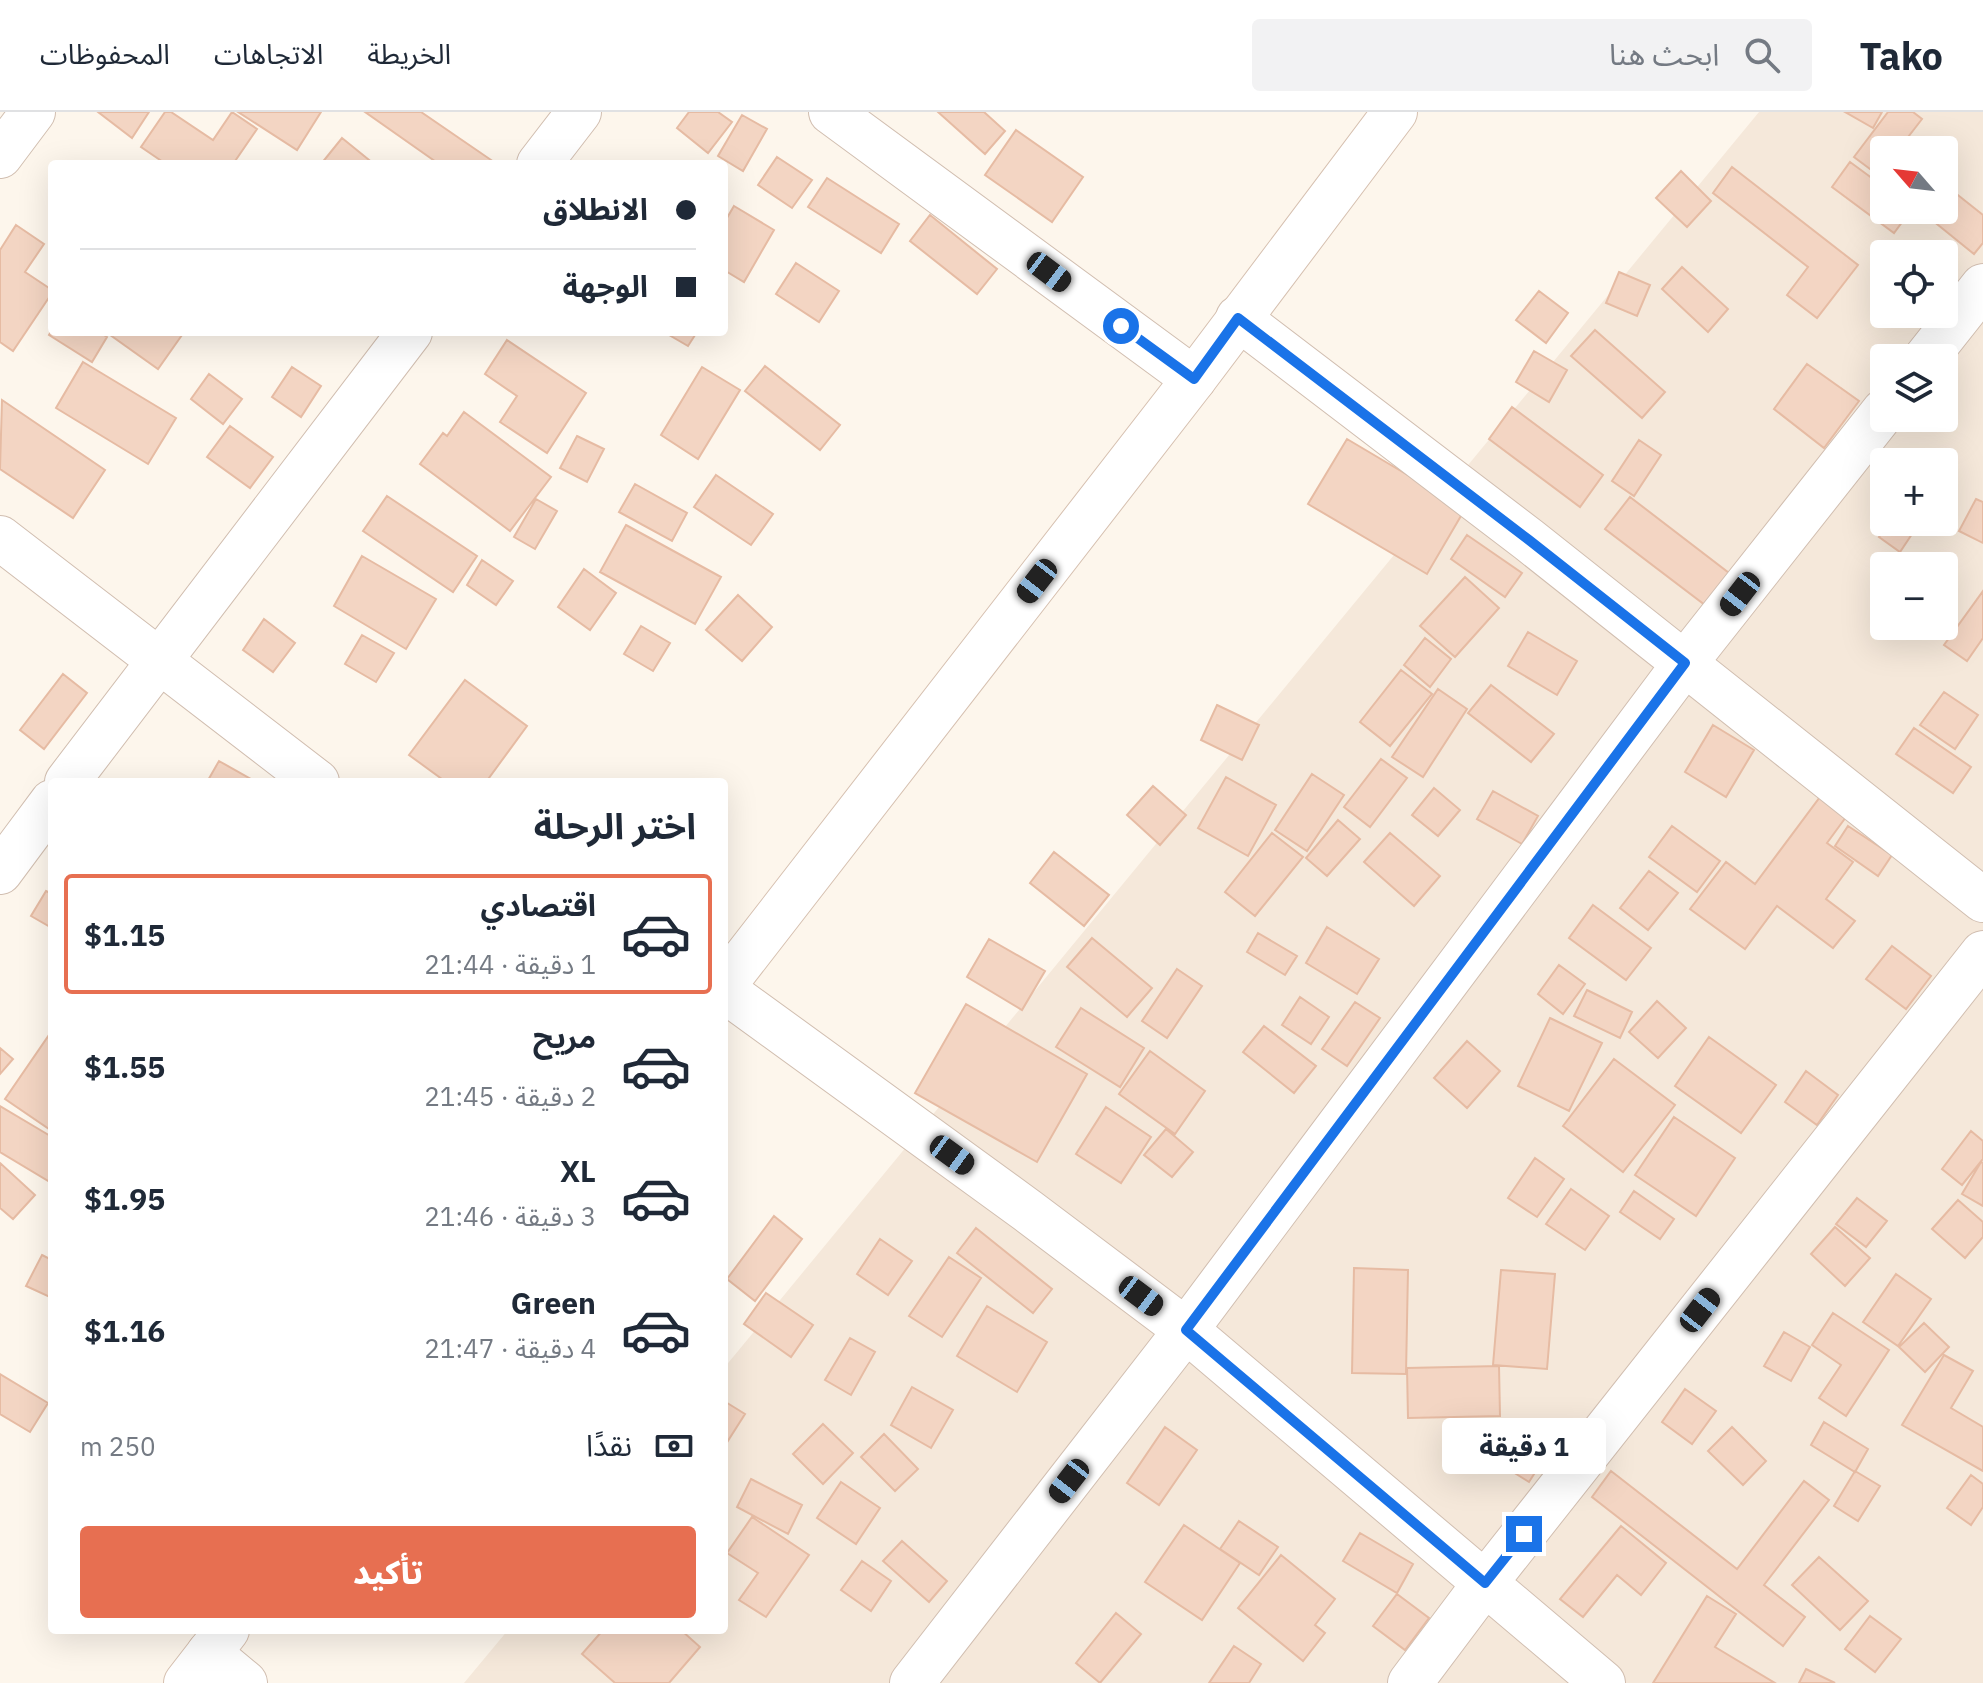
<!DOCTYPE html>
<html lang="ar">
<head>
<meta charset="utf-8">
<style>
	body { margin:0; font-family:"IBM Plex Sans","Noto Sans Arabic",sans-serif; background:#f2f2f3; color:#1f2937; direction:rtl; height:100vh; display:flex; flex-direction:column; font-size:30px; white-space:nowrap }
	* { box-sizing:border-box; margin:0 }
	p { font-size:26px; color:#747a83 }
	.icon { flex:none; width:44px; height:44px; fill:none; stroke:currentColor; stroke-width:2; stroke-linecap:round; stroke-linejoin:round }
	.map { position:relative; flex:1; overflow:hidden; direction:ltr }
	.drawer { position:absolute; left:48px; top:666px; width:680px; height:856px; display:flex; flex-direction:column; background:#fff; border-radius:8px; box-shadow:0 8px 32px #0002; direction:rtl }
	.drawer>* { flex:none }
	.hud { position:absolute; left:48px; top:48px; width:680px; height:176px; border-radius:8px; box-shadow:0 8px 32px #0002; direction:rtl; display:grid; align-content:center; height:176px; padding:0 32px; background:#fff }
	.needle { width:52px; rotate:298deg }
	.buttons { position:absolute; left:1870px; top:24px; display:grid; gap:16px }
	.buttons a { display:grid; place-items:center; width:88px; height:88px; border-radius:8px; background:#fff; box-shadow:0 8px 32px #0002; font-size:40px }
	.end { position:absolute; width:36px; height:36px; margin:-18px; border:10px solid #1a73e8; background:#fff; box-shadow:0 0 0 4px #fff }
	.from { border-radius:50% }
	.bubble { position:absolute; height:56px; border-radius:8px; background:#fff; box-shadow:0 8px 32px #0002; font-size:26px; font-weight:800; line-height:56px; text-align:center; direction:rtl }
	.car { position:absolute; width:24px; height:48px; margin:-24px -12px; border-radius:10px; box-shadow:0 0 6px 2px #0007; background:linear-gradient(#222 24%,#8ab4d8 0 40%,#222 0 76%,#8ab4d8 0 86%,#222 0) }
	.hud b { display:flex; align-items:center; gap:28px; height:76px; font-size:30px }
	.hud b+b { border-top:2px solid #e0e1e3 }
	.hud i { width:20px; height:20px; background:#1f2937 }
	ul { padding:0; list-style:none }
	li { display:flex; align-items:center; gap:24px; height:120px; margin:0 16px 12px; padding:0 16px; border:4px solid transparent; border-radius:8px }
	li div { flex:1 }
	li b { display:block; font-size:30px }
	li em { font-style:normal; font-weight:800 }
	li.on { border-color:#e76f51 }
	li>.icon { width:72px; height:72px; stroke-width:1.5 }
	h2 { padding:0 32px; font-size:36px; line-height:96px }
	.pay { display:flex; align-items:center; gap:20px; height:88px; padding:0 32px; font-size:30px }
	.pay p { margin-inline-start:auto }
	.cta { display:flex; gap:16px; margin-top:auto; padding:16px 32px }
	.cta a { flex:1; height:92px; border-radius:8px; background:#e76f51; color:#fff; font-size:32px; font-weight:800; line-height:92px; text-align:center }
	header { display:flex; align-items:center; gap:48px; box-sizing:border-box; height:112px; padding:0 40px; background:#fff; border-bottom:2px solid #e0e1e3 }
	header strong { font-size:38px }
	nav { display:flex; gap:44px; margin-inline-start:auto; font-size:28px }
	.search { width:560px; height:72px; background:#f2f2f3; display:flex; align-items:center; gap:20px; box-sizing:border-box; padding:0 28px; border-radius:8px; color:#747a83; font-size:30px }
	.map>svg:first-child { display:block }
	.residential { fill:#f5e8da; fill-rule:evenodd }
	.building { fill:#f3d5c3; stroke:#e6bba3; stroke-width:2 }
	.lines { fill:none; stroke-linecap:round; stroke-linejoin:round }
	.minor-casing { stroke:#d1beb0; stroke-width:46 }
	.secondary-casing { stroke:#d6c0b0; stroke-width:46 }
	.minor { stroke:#fff; stroke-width:44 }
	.secondary { stroke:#fff; stroke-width:44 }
	.route { stroke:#1a73e8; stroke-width:10 }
</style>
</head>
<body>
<header>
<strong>Tako</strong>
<div class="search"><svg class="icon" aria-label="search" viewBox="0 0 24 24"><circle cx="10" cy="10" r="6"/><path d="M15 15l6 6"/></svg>ابحث هنا</div>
<nav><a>الخريطة</a><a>الاتجاهات</a><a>المحفوظات</a></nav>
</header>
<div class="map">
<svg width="1983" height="1571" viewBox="0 0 1983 1571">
	<rect width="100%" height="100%" fill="#fdf6ec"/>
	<path class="residential" d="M1759,0H1983V1571H464L508,1518H724V1256ZM1884,38H1944V98H1884ZM1884,142H1944V202H1884ZM1884,246H1944V306H1884ZM1884,350H1944V410H1884ZM1884,454H1944V514H1884Z"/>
	<path class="building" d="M98,0H149L132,26Z
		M165,0H171L213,28L232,0L257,17L233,52H166L141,35Z
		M238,0H321L297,38Z
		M365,0H421L494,50L439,52Z
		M689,0H718L732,10L708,41L677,16Z
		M938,0H984L1005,19L985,42Z
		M1845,0H1882L1873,16Z
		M1888,0H1913L1922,7L1898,38H1884V56L1878,63L1854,45Z
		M742,3L767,17L743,59L718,44Z
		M1016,18L1083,65L1052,110L985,63Z
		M342,26L374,52H321Z
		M777,45L812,68L792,96L758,73Z
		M1850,50L1884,75V98H1911L1894,121L1832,75Z
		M1732,55L1858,153L1817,206L1787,183L1808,155L1713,81Z
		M1681,59L1711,89L1687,115L1656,86Z
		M827,66L899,112L881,141L808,95Z
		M1944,72L1983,103V131L1974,142L1922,100L1924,98H1944Z
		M734,94L774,118L744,170L724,158V111Z
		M930,103L997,157L977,182L910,129Z
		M16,113L44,132L25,160L52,178V181L13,239L0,230V138Z
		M796,151L839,179L819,210L776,182Z
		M1682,155L1728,197L1708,220L1662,177Z
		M1619,160L1650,173L1637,204L1606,191Z
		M1539,179L1568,201L1546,231L1516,208Z
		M52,218L99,220L107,225L92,250L49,223Z
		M1595,218L1665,280L1642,306L1571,244Z
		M106,220H178L182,223L158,257Z
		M664,220H697L688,234Z
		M507,228L586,281L547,341L500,310L517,284L485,262Z
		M1534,239L1567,258L1549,290L1516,270Z
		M83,250L176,306L148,352L56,296Z
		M1807,252L1859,289L1824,336L1774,297Z
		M765,254L840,313L820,338L745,279Z
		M292,255L321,274L301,305L272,285Z
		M702,255L740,278L698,347L661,323Z
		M209,262L242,287L223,312L191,287Z
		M2,288L105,358L73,406L0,357Z
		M1512,295L1603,363L1580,395L1489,327Z
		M464,300L551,365L510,419L420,352L443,321L447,324Z
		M230,314L273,345L250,376L207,345Z
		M577,324L604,337L587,370L560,356Z
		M1347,327L1465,397L1427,462L1308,392Z
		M1639,328L1661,343L1634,384L1612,369Z
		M716,363L773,402L751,433L694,395Z
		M635,372L687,401L672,429L619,400Z
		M387,384L477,444L453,480L363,419Z
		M1630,385L1729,461L1705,493L1605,417Z
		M536,387L557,399L535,437L514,425Z
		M1976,387L1983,390V431L1959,419Z
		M1890,410H1920L1900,440L1879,425Z
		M626,413L721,465L695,512L600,460Z
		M1467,423L1522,461L1505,485L1451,447Z
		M362,444L436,487L406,537L334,494Z
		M482,448L513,469L496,493L467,473Z
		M584,457L616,481L590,518L558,495Z
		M1465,465L1499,496L1455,545L1420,514Z
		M1983,479V526L1967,549L1944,533Z
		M738,483L772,515L742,549L706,518Z
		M264,507L295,531L273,560L243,538Z
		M641,514L670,531L653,559L624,542Z
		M1528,520L1577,549L1557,583L1508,554Z
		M362,523L394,541L376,570L345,552Z
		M1425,526L1451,547L1430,575L1404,553Z
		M1401,558L1432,582L1390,634L1360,610Z
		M63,562L87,581L44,637L20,618Z
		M465,568L527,614L486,670H446L409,643Z
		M1491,573L1554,622L1531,650L1468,601Z
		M1438,577L1467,597L1423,665L1392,645Z
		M1944,580L1978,603L1955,637L1920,613Z
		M1217,593L1259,613L1242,648L1201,628Z
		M1713,613L1754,638L1726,685L1685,660Z
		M1914,616L1971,655L1953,681L1896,642Z
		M1381,647L1407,666L1370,715L1344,695Z
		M219,649L256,670H207Z
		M1312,662L1344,683L1307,739L1275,718Z
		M1226,665L1276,693L1248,744L1198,716Z
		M1153,674L1186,703L1160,733L1127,703Z
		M1434,676L1460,698L1438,724L1412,703Z
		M1493,679L1538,704L1522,732L1477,707Z
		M1820,685L1846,705L1827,731L1853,750L1826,787L1855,809L1833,836L1777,794L1745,837L1690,797L1726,750L1755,772Z
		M1338,708L1360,727L1327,764L1306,746Z
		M1672,714L1720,749L1697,780L1649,745Z
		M1848,714L1892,743L1878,764L1835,734Z
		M1272,721L1303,745L1255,804L1225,780Z
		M1390,721L1440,764L1414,794L1364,750Z
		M1054,740L1109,783L1084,814L1030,771Z
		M1649,759L1678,781L1648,818L1620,796Z
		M46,779L52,782V816L31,804Z
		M1593,793L1651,836L1626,868L1569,826Z
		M1327,815L1379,847L1357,882L1306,851Z
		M1258,821L1297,844L1285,863L1247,840Z
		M1092,826L1152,876L1127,905L1067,855Z
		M989,827L1045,859L1022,898L967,865Z
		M1892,834L1931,864L1906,897L1866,867Z
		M1559,853L1585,872L1563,902L1538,882Z
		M1177,857L1202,874L1167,926L1142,909Z
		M1587,878L1632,900L1620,926L1574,904Z
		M1300,885L1329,905L1311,932L1282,913Z
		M1657,889L1686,916L1658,946L1629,920Z
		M1355,890L1380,906L1347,954L1322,937Z
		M966,892L1087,962L1037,1050L915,981Z
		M1081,896L1144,936L1120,975L1056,935Z
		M1550,906L1602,931L1569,999L1518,974Z
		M1264,914L1316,954L1294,981L1243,940Z
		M49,923L52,925V1019L5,987Z
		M1709,925L1776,973L1741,1021L1675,974Z
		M1467,929L1500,959L1467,996L1434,966Z
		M0,936L13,947L0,962Z
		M1150,939L1205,979L1175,1022L1119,982Z
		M1614,947L1675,993L1623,1060L1563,1014Z
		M1806,959L1838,983L1817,1013L1785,990Z
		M0,994L52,1025V1066L50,1070L0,1040Z
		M1106,995L1151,1025L1121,1071L1076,1042Z
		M1674,1005L1735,1046L1696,1104L1635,1063Z
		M1166,1017L1193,1040L1172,1065L1144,1043Z
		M1971,1019L1983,1029V1047L1962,1073L1942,1057Z
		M1535,1046L1564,1067L1537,1105L1508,1086Z
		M1981,1050L1983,1051V1094L1962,1082Z
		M0,1051L35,1083L13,1107L0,1096Z
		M1571,1077L1609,1104L1585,1138L1546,1112Z
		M1634,1079L1674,1107L1660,1127L1620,1100Z
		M1857,1086L1887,1109L1866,1135L1836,1112Z
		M1958,1088L1983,1110V1125L1965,1146L1932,1117Z
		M774,1104L802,1127L755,1189L727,1167Z
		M1835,1115L1870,1146L1845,1174L1811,1142Z
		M976,1116L1052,1177L1033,1201L957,1141Z
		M880,1127L912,1149L888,1183L857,1162Z
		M42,1143L52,1148V1186L26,1174Z
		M949,1145L981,1166L942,1225L909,1204Z
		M1354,1156L1408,1158L1406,1262L1352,1261Z
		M1501,1158L1555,1162L1547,1257L1493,1253Z
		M1896,1162L1931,1187L1898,1234L1863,1210Z
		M766,1181L813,1213L791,1245L744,1212Z
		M987,1194L1047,1230L1017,1280L957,1244Z
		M1833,1201L1889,1238L1846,1304L1819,1286L1841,1253L1812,1233Z
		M1924,1211L1949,1235L1925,1260L1899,1235Z
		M1784,1220L1810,1235L1791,1269L1764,1254Z
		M850,1226L875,1240L851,1283L825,1268Z
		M1944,1243L1973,1259L1951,1296L1983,1315V1359L1902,1313Z
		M1499,1254L1500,1304L1408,1306L1407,1256Z
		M0,1262L48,1291L30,1320L0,1302Z
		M912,1275L953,1298L931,1336L891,1313Z
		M1685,1277L1716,1299L1692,1332L1662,1310Z
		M724,1289L745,1302L724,1335Z
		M1824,1310L1868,1337L1855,1360L1811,1333Z
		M823,1312L853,1341L823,1372L793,1342Z
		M1165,1315L1197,1338L1159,1393L1127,1371Z
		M1732,1315L1766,1349L1743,1373L1708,1339Z
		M1505,1320L1545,1345L1529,1370L1489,1345Z
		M884,1322L918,1357L895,1379L861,1345Z
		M1611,1359L1737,1457L1804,1369L1829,1388L1764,1473L1805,1505L1783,1534L1592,1385Z
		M1855,1359L1880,1374L1858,1409L1834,1394Z
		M1971,1363L1983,1372V1395L1971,1413L1947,1396Z
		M751,1367L802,1393L788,1422L737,1395Z
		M841,1370L880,1396L856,1432L817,1406Z
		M752,1405L809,1443L766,1505L739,1488L758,1461L727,1441Z
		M1239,1409L1278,1435L1259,1463L1220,1437Z
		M1184,1413L1240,1451L1202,1508L1145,1470Z
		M1621,1414L1666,1451L1641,1483L1617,1463L1583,1505L1560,1487Z
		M1360,1421L1413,1452L1397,1481L1343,1449Z
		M902,1429L947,1469L929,1490L883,1449Z
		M1281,1443L1335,1487L1315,1513L1325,1521L1303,1549L1238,1496Z
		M1819,1445L1868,1489L1840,1518L1792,1473Z
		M862,1449L891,1469L871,1499L841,1478Z
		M1397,1482L1429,1506L1405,1538L1373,1514Z
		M1707,1484L1736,1502L1715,1535L1775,1571H1653Z
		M1116,1501L1141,1522L1100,1571L1076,1551Z
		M1870,1504L1901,1527L1875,1560L1845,1537Z
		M603,1518H681L700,1535L669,1571H615L582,1542Z
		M1234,1534L1261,1552L1249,1571H1209Z
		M1806,1557L1835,1571H1799Z"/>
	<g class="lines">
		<defs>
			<path id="minor" d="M831,0L1194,267
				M0,44L33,0
				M539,52L579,0
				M1238,206L1529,428L1983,788
				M1926,246L1983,174
				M0,426L317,670
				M67,670L410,220
				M0,760L52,690
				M724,878L1028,1099L1186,1218L1603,1571
				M209,1541L245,1571
				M912,1571L1186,1218L1685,551L1884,299
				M1410,1571L1485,1471L1983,841"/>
			<path id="secondary" d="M724,873L1194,267L1395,0
				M186,1571L227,1518"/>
		</defs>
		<use href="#minor" class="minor-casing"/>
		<use href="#secondary" class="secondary-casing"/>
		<use href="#minor" class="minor"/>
		<use href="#secondary" class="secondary"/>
	</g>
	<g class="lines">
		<path class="route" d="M1121,214L1194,267L1238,206L1529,428L1685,551L1186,1218L1485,1471L1524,1422"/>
	</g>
</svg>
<div class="buttons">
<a><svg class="needle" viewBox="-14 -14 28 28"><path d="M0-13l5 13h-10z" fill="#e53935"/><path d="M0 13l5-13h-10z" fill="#747a83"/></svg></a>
<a><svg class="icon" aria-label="locate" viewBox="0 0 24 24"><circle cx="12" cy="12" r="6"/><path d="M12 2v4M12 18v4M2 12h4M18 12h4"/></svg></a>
<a><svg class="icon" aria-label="layers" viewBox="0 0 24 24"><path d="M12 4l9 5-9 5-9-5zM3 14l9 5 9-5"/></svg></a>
<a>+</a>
<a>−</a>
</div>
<i class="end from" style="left:1121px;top:214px"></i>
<i class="end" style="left:1524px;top:1422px"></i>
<div class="bubble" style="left:1442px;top:1306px;width:164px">1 دقيقة</div>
<i class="car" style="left:1049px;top:160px;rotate:127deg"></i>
<i class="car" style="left:1037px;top:469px;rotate:218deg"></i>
<i class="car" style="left:1740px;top:482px;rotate:218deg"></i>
<i class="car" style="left:952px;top:1043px;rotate:126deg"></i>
<i class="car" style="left:1141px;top:1184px;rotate:127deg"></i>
<i class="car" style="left:1700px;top:1198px;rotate:38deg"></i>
<i class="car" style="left:1069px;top:1369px;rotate:218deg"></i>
<div class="hud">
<b><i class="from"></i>الانطلاق</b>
<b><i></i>الوجهة</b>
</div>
<section class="drawer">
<h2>اختر الرحلة</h2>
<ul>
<li class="on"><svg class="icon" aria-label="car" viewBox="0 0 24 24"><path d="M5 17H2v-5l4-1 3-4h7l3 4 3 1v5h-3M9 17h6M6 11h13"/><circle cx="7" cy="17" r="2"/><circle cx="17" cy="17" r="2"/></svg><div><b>اقتصادي</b><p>1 دقيقة · 21:44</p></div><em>$1.15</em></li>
<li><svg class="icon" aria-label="car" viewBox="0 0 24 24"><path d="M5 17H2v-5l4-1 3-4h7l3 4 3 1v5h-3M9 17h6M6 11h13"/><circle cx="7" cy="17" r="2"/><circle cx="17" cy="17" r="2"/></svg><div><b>مريح</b><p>2 دقيقة · 21:45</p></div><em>$1.55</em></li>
<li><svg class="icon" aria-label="car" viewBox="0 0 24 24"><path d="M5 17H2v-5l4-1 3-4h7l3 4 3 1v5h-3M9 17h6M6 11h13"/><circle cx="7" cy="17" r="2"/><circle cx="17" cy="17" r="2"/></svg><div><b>XL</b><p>3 دقيقة · 21:46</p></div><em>$1.95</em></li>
<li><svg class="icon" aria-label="car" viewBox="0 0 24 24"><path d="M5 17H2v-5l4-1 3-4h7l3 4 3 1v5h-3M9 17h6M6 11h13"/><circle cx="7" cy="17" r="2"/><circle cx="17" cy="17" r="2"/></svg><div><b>Green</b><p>4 دقيقة · 21:47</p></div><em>$1.16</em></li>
</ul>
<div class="pay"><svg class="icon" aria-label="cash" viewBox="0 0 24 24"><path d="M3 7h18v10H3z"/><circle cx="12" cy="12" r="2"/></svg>نقدًا<p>250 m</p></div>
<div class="cta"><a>تأكيد</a></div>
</section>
</div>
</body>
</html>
